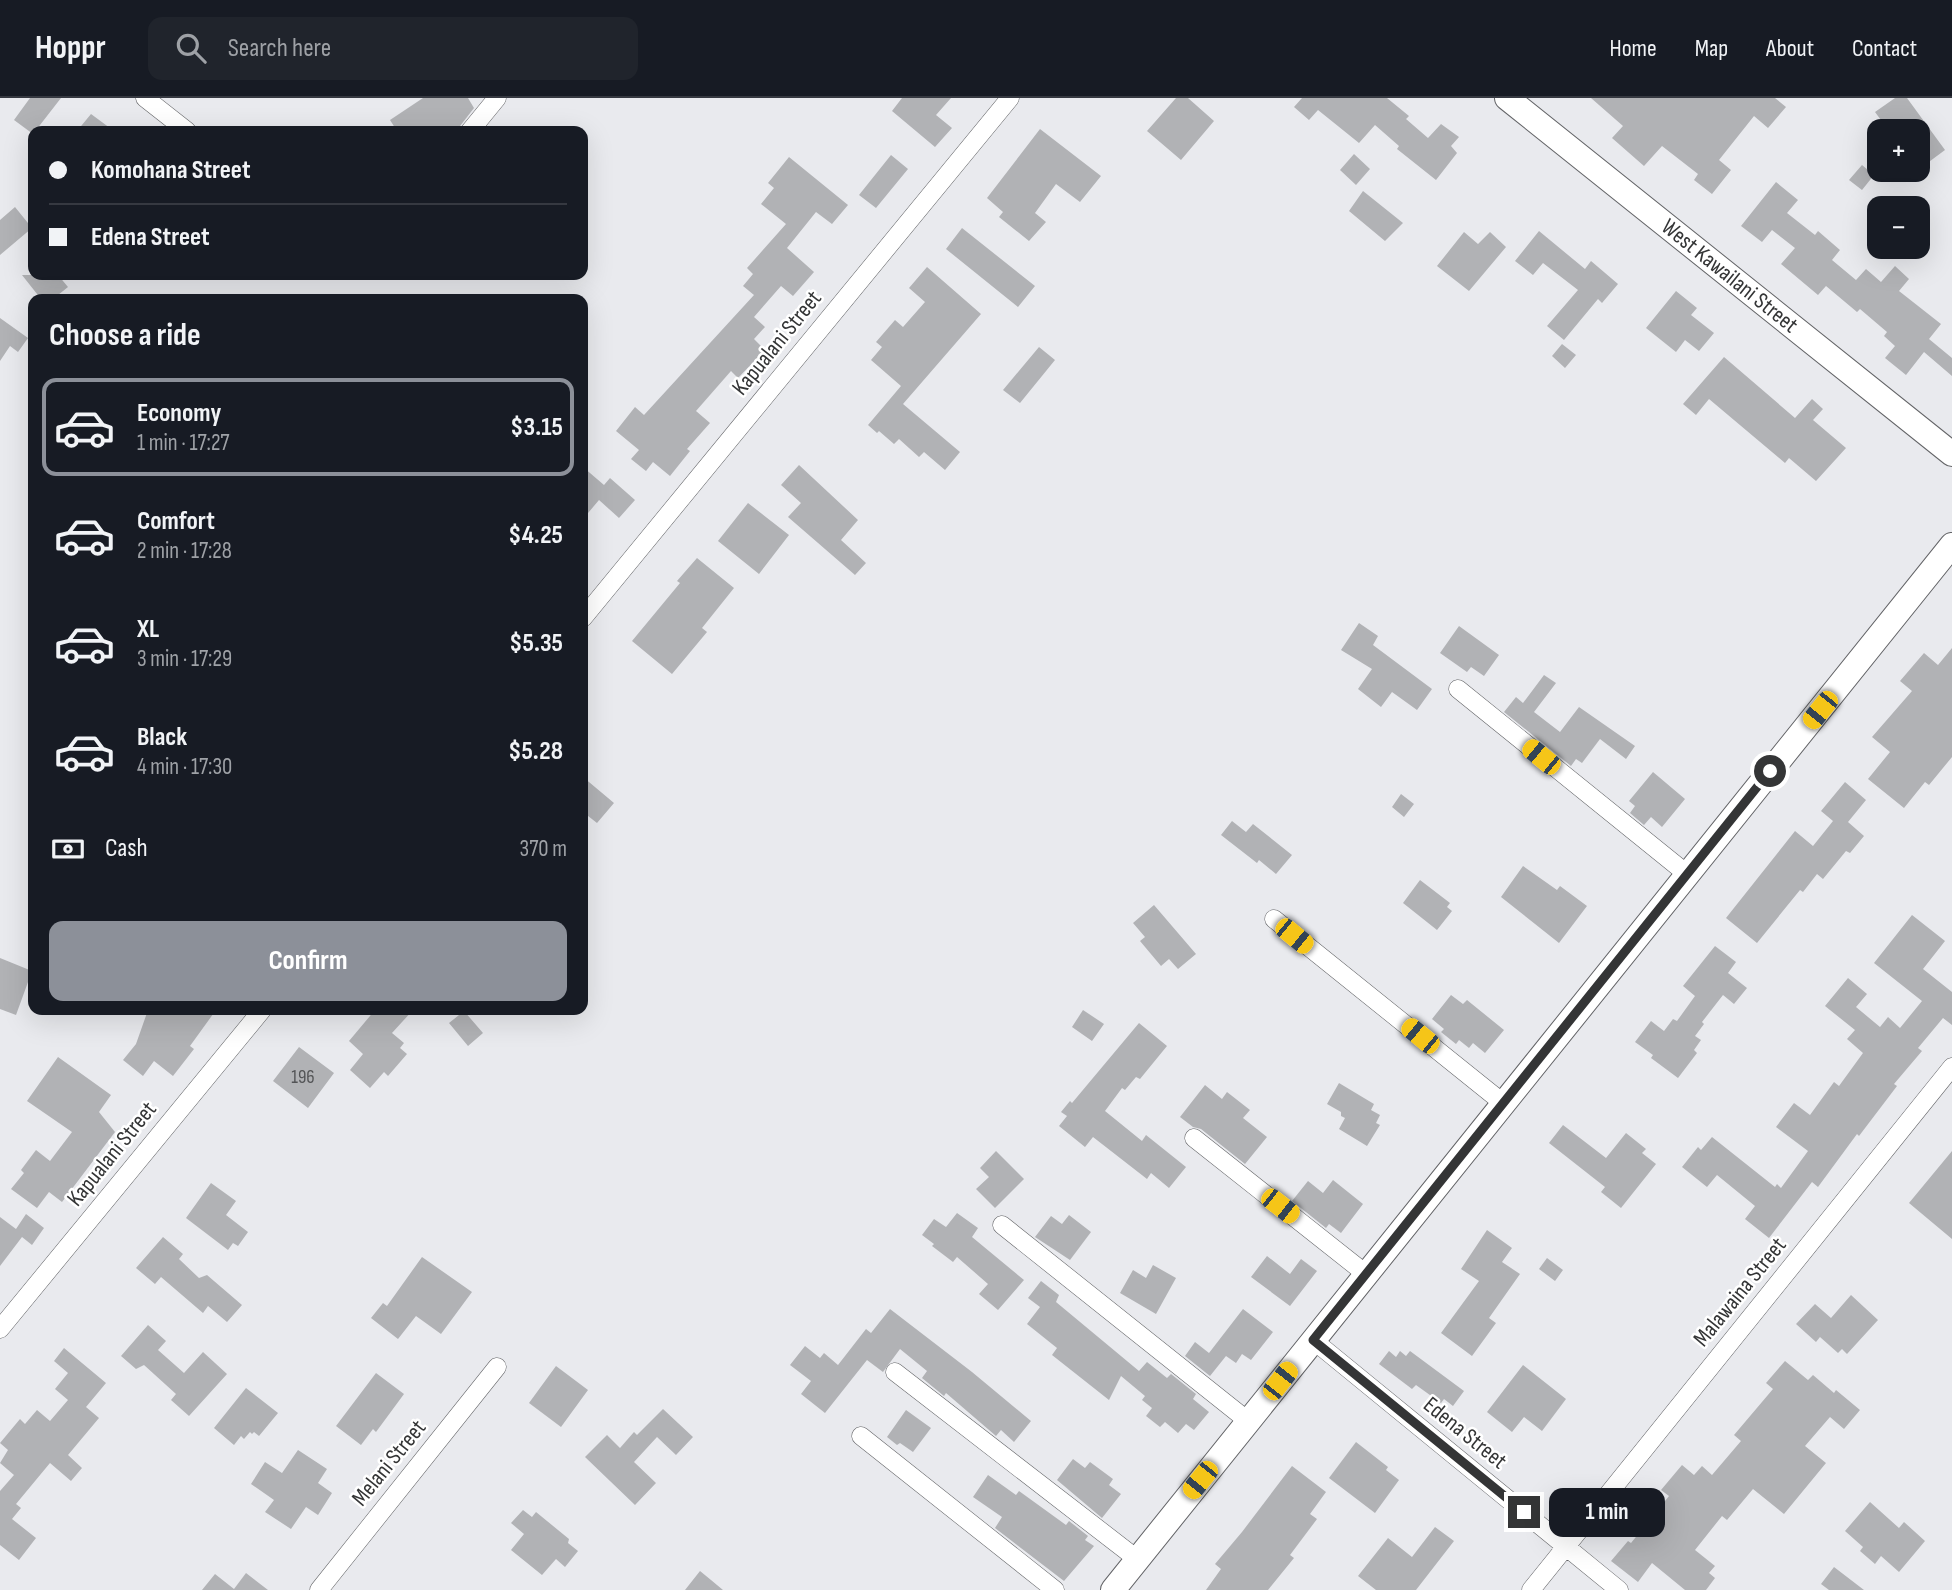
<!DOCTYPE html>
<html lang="en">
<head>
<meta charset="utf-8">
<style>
	body { margin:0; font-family:"Sofia Sans Condensed",sans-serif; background:#20242c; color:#f1f3f6; height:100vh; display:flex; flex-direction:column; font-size:26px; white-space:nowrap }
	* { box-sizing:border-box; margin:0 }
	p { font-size:23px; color:#9ea1a6 }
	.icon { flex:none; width:38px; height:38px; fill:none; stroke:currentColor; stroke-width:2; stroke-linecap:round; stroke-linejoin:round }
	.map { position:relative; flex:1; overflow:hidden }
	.drawer { position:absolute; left:28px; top:196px; width:560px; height:721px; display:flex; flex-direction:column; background:#171b24; border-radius:14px; box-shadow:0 7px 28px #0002 }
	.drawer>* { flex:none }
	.top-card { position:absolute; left:28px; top:28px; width:560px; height:154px; border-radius:14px; box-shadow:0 7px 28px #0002; display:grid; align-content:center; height:154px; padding:0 21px; background:#171b24 }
	.fabs { position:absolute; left:1867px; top:21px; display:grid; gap:14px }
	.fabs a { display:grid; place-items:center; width:63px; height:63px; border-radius:14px; background:#171b24; box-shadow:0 7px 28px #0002; font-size:35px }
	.end { position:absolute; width:32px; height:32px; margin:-16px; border:9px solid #343536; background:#fff; box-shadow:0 0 0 4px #fff }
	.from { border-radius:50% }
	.bubble { position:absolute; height:49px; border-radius:14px; background:#171b24; box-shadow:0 7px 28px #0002; font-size:23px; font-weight:700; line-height:49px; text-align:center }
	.car { position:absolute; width:21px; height:42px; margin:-21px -10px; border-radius:9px; box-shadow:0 0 5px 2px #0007; background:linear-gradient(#f5c518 24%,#345 0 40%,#f5c518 0 76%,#345 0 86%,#f5c518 0) }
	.top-card b { display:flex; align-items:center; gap:24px; height:66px; font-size:26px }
	.top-card b+b { border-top:2px solid #363941 }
	.top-card i { width:18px; height:18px; background:#f1f3f6 }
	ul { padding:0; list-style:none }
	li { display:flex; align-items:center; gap:21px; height:98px; margin:0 14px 10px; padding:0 7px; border:4px solid transparent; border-radius:14px }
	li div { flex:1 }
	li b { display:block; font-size:26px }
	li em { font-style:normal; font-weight:700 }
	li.active { border-color:#8c9099 }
	li>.icon { width:63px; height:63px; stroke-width:1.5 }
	h2 { padding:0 21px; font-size:32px; line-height:84px }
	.pay { display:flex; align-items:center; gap:18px; height:77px; padding:0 21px; font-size:26px }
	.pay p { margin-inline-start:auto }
	.primary-button { display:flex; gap:14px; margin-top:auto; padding:14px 21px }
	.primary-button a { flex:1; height:80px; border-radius:14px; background:#8c9099; color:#fff; font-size:28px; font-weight:700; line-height:80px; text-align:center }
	header { display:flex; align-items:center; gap:42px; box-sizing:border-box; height:98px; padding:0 35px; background:#171b24; border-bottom:2px solid #363941 }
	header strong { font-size:33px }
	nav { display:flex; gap:38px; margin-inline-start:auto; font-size:24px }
	.search { width:490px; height:63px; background:#20242c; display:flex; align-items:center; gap:18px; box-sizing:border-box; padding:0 24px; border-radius:14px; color:#9ea1a6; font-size:26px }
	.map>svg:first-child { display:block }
	.building { fill:#b1b2b5 }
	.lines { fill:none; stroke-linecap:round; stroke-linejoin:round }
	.street-casing { stroke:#636467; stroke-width:19 }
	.secondary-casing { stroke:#636467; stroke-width:26 }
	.street { stroke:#fff; stroke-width:18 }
	.secondary { stroke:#fff; stroke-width:24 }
	.route { stroke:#343536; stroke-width:9 }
	.labels { text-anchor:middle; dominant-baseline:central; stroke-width:5; stroke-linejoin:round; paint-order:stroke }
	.number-label { font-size:19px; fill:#535456 }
	.street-label { font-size:23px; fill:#343536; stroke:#fff }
</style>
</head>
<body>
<header>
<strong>Hoppr</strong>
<div class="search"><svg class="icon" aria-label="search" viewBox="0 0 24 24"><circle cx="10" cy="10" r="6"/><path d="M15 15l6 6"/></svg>Search here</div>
<nav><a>Home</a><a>Map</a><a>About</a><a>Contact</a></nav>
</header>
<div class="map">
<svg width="1952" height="1492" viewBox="0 0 1952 1492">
	<rect width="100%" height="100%" fill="#e9eaee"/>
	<path class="building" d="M30,0H61L33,36L14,22Z
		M423,0H468L474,10L460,28L452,33H397L390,22Z
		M902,0H951L936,17L952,30L935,49L892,13Z
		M1176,0H1188L1214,23L1181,62L1147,33Z
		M1302,0H1387L1409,18L1406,21L1428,40L1441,26L1459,39L1451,48L1457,55L1436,82L1397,51L1399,48L1375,27L1359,45L1318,12L1309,22L1294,9Z
		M1591,0H1775L1786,9L1768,30L1754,18L1719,62L1731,72L1712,96L1694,82L1698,76L1662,48L1644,68L1612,40L1623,28Z
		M1895,0H1907L1945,52L1918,72V33H1889L1875,14Z
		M91,16L114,33H77Z
		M1040,31L1101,78L1080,104L1056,86L1035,115L1046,124L1029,143L999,119L1003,114L987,100Z
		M1354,56L1370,71L1356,87L1340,72Z
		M891,57L908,71L876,110L859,97Z
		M789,59L848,107L832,126L816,114L787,150L814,174L793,198L781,188L754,219L765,229L754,241L765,252L738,280L731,273L696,313L710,325L687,351L690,353L670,378L653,364L646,373L631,361L639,352L616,333L635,309L644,317L754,197L743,188L753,176L747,170L786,126L761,106L774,90L768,85Z
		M1862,67L1874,77L1862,92L1849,82Z
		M1776,84L1798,102L1787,115L1815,137L1818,133L1840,152L1832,162L1856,182L1866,171L1881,184L1895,168L1909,181L1899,193L1941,226L1929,241L1952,260V278L1924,254L1906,277L1885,260L1895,248L1884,238L1887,234L1860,211L1857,214L1826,188L1818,197L1781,166L1795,150L1772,132L1762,144L1741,128Z
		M1363,93L1403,125L1385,143L1349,113Z
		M15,109L32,130L0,157V122Z
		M962,130L1035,188L1018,209L946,151Z
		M1539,133L1585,171L1591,163L1618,186L1602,205L1598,201L1564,242L1547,228L1578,192L1543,165L1533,177L1515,163Z
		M1464,134L1478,146L1490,134L1506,149L1469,193L1437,168Z
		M927,169L981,216L903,306L960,354L945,372L924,354L919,359L899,341L894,346L879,333L884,328L877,335L868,327L901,288L871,262L882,249L876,244L895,222L903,229L925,204L909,190Z
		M22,177H58L68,189L53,201H41Z
		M1676,193L1697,210L1691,217L1714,235L1699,253L1685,242L1676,254L1646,230Z
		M0,220L28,240L18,254L10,248L0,263Z
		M1562,246L1576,257L1565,270L1552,258Z
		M1039,249L1055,262L1020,305L1003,292Z
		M1724,259L1795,320L1812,301L1823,311L1813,322L1846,350L1816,383L1789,360L1785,365L1709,301L1696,317L1683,306Z
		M799,367L858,422L841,442L866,465L855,477L788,419L801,405L781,387Z
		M583,369L604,387L610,380L635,402L619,420L599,402L583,421Z
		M748,405L789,437L759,476L718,443Z
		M697,460L734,490L702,530L707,534L672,576L632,543L680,485L677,483Z
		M1359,525L1378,538L1373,547L1432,591L1417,612L1392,594L1381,609L1358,591L1372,571L1341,552Z
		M1459,528L1499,557L1484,578L1471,569L1467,574L1440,555Z
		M1952,550V659L1929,687L1925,684L1904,710L1868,681L1890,654L1872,639L1912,593L1900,583L1924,555L1938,567Z
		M1544,577L1556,585L1534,614L1560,634L1579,609L1635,648L1626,661L1600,641L1582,665L1576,661L1571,668L1504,614L1516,599L1523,605Z
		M1653,674L1685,701L1662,729L1651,719L1644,727L1630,715L1635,708L1629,703Z
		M583,679L614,705L597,725L583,714Z
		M1845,684L1866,702L1848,724L1864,738L1850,755L1846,753L1823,781L1817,776L1803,794L1800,792L1757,845L1726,820L1795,733L1813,748L1833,723L1821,713Z
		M1401,696L1414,706L1404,719L1392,709Z
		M1232,723L1246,734L1253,726L1292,757L1276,776L1259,762L1257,765L1221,737Z
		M1523,768L1557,792L1560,788L1587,808L1559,845L1501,799Z
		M1420,782L1450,805L1447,809L1452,813L1437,832L1403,805Z
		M1154,807L1196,856L1178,871L1169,861L1161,868L1140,843L1145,839L1133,825Z
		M1912,817L1945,843L1923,871L1952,894V927L1943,920L1918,950L1922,953L1894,986L1897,988L1859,1038L1857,1036L1818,1089L1812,1084L1769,1140L1745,1121L1755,1108L1717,1077L1707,1089L1682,1069L1698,1049L1701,1052L1712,1039L1775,1089L1777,1086L1781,1090L1808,1053L1776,1029L1794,1005L1810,1017L1834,984L1839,988L1863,955L1847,941L1855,932L1825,908L1848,880L1867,896L1856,909L1880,929L1888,919L1900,930L1922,903L1874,865Z
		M1715,848L1736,864L1728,875L1747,890L1734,906L1723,897L1702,924L1704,926L1695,938L1701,942L1694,952L1697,955L1678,980L1651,960L1653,957L1635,944L1651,923L1664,933L1673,921L1677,923L1695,898L1683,888Z
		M0,860L32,873L16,917L0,911Z
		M1451,897L1463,906L1467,902L1504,932L1485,955L1473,945L1469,950L1459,942L1456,946L1441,934L1444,931L1432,921Z
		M148,912H216L190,948L194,951L173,978L154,963L143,978L123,962L136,946Z
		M375,912H413L392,935L404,945L400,950L407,956L388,978L384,974L370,990L350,972L363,956L349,943Z
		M1083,912L1104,926L1092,943L1072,929Z
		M464,913L483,935L468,948L449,925Z
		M1139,925L1167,948L1140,981L1136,979L1125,992L1122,990L1105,1013L1142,1043L1146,1037L1186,1069L1169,1090L1151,1075L1147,1081L1093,1039L1085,1049L1059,1028L1067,1018L1061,1014L1070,1003L1072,1005Z
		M299,949L334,975L308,1010L273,983Z
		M58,959L111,997L99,1014L115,1034L62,1104L49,1094L37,1110L11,1091L24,1075L21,1072L36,1052L50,1063L72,1034L27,1003Z
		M1339,985L1374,1006L1371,1012L1380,1017L1376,1025L1380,1027L1367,1048L1339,1031L1345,1020L1341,1018V1014L1327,1006Z
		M1205,987L1222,1001L1227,994L1250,1012L1243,1020L1267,1039L1245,1066L1201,1031L1193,1029L1180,1019Z
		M1563,1027L1606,1060L1626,1035L1646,1051L1642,1055L1656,1066L1621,1110L1601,1094L1605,1089L1549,1045Z
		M996,1053L1024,1081L995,1110L976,1091L989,1079L980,1070Z
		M1952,1053V1141L1909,1105Z
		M1333,1082L1363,1106L1341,1135L1329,1126L1326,1130L1292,1103L1308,1083L1323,1095Z
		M211,1085L236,1103L226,1117L248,1134L238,1148L233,1145L228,1152L186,1120Z
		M957,1115L978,1130L972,1139L1024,1182L998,1212L979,1196L988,1186L957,1159L953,1164L932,1148L934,1146L922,1137L934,1121L946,1129Z
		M26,1116L44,1130L32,1147L22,1139L0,1168V1119L16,1131Z
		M1069,1117L1091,1134L1070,1162L1035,1139L1051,1118L1062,1126Z
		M1487,1132L1512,1150L1502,1164L1520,1176L1489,1220L1496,1225L1472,1258L1441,1235L1479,1183L1461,1171Z
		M163,1139L183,1156L179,1161L199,1180L207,1177L242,1207L227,1224L208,1208L203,1215L161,1179L155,1186L136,1170Z
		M1267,1158L1290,1176L1301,1161L1317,1173L1290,1208L1251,1179Z
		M422,1159L472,1194L441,1236L416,1218L398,1241L371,1220L383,1205L387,1208Z
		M1547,1160L1563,1172L1555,1183L1539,1171Z
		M1153,1167L1176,1180L1156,1216L1120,1195L1133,1172L1146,1180Z
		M1041,1183L1059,1197L1056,1204L1139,1273L1147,1264L1167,1280L1171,1276L1196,1296L1193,1301L1209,1314L1194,1332L1186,1326L1178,1335L1165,1324L1160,1329L1146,1318L1152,1310L1142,1302L1145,1298L1121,1278L1109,1302L1052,1257L1057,1250L1027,1226L1040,1209L1028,1200Z
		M1851,1197L1878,1222L1847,1256L1842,1251L1838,1255L1820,1239L1816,1244L1796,1226L1815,1206L1831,1220Z
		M890,1211L972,1274L1031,1323L1014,1344L1001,1332L996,1338L946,1295L944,1298L922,1280L927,1273L900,1251L883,1274L867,1262L825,1315L801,1296L811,1283L790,1267L805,1248L820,1260L824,1255L838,1267L866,1231L871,1235Z
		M1243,1211L1273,1234L1251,1262L1242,1256L1236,1265L1226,1258L1210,1278L1185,1258L1195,1244L1209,1255Z
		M148,1227L166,1243L158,1252L184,1275L203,1254L227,1276L189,1318L171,1302L176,1296L144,1267L136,1271L121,1258Z
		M64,1250L106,1285L86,1309L99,1320L68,1357L82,1370L71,1383L50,1365L16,1406L21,1410L12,1421L36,1440L19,1462L0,1447V1393L14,1377L0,1365L8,1352L0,1345L20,1321L25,1326L37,1312L50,1323L68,1302L55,1291L68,1275L54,1263Z
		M1389,1253L1396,1259L1400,1253L1406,1258L1410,1253L1464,1293L1453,1308L1444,1301L1441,1305L1416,1287L1412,1291L1379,1266Z
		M1785,1263L1808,1282L1813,1277L1834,1295L1836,1292L1860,1312L1844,1331L1830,1319L1805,1348L1826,1365L1784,1416L1753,1391L1727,1422L1722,1418L1695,1452L1715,1468L1709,1475L1715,1480L1706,1492H1685L1652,1465L1638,1484L1611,1463L1628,1443L1631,1445L1669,1398L1661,1392L1682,1367L1694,1377L1702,1368L1712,1377L1741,1343L1734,1337L1773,1291L1766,1285Z
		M1523,1267L1566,1301L1542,1333L1524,1319L1512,1334L1487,1314Z
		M556,1268L588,1292L561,1329L529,1305Z
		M376,1275L404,1296L376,1334L373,1331L361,1347L336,1328Z
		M246,1290L278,1315L259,1338L254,1334L252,1336L250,1334L244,1341L241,1338L234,1347L214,1330Z
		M663,1311L693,1339L676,1357L657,1339L634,1364L656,1385L635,1407L585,1359L607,1337L620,1350L634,1334L637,1337Z
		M906,1312L931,1330L913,1354L900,1345L897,1347L887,1339Z
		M1356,1344L1388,1369L1386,1372L1399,1382L1375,1415L1329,1380Z
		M298,1352L327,1371L318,1385L332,1395L318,1417L306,1409L291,1431L265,1414L274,1402L251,1386L265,1364L282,1375Z
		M1073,1361L1085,1370L1090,1364L1113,1381L1109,1387L1121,1396L1102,1420L1057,1382Z
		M1292,1368L1326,1394L1310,1416L1317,1421L1290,1457L1294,1460L1268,1492H1206L1221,1471L1215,1466L1242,1434Z
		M988,1377L1016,1397L1019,1393L1066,1427L1069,1423L1088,1438L1085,1442L1094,1448L1064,1483L995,1430L1002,1419L973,1399Z
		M1870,1404L1899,1430L1904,1424L1925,1443L1899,1474L1881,1458L1875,1466L1860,1453L1863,1449L1845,1433Z
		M523,1412L532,1419L536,1414L569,1441L568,1445L578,1453L565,1469L556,1461L542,1477L511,1452L524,1436L511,1425Z
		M1435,1429L1454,1443L1416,1492H1376L1358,1478L1388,1440L1412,1459Z
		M1834,1469L1864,1492H1829L1821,1486Z
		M700,1473L711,1482L723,1492H685Z
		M246,1475L268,1492H202L215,1476L234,1491Z"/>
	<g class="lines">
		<defs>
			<path id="street" d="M145,0L187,33
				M470,33L497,0
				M583,520L1010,0
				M1458,591L1687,776
				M1274,821L1503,1005
				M1194,1040L1366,1176
				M1002,1127L1248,1323
				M0,1231L262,912
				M1313,1242L1619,1492
				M895,1274L1137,1461
				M861,1338L1055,1492
				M319,1492L497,1269
				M1531,1492L1952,969"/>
			<g id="secondary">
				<path id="s1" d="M1507,0L1952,356"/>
				<path d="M1113,1492L1952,447"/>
			</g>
		</defs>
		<use href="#street" class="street-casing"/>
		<use href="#secondary" class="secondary-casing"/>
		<use href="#street" class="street"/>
		<use href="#secondary" class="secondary"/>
	</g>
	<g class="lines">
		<path class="route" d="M1524,1414L1313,1242L1770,673"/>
	</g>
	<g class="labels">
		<g class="number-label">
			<text x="303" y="979">196</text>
		</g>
		<g class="street-label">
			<text stroke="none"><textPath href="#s1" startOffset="285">West Kawailani Street</textPath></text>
			<text transform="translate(777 245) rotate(-51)">Kapualani Street</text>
			<text transform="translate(112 1056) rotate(-51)">Kapualani Street</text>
			<text transform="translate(1740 1194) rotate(-51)">Malawaina Street</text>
			<text transform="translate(1465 1335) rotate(39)">Edena Street</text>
			<text transform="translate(389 1365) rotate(-51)">Melani Street</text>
		</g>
	</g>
</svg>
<div class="fabs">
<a>+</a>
<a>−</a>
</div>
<i class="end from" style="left:1770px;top:673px"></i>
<i class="end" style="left:1524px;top:1414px"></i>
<div class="bubble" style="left:1549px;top:1390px;width:116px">1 min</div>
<i class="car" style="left:1820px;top:612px;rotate:219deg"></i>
<i class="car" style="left:1541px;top:659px;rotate:309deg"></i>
<i class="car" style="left:1294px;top:838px;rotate:129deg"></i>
<i class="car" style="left:1420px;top:938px;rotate:309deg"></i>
<i class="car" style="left:1280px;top:1108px;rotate:128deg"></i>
<i class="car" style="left:1280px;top:1283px;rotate:38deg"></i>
<i class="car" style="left:1200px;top:1382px;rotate:219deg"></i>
<div class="top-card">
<b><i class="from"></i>Komohana Street</b>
<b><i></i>Edena Street</b>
</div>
<section class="drawer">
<h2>Choose a ride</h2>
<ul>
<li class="active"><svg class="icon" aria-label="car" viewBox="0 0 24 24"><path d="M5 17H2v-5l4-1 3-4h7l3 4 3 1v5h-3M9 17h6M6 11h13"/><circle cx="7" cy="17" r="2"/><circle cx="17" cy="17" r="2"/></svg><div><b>Economy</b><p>1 min · 17:27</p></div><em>$3.15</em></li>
<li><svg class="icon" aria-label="car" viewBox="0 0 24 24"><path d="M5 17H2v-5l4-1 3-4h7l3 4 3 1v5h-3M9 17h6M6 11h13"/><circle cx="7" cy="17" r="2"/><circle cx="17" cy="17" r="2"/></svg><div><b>Comfort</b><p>2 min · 17:28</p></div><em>$4.25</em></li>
<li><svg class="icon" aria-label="car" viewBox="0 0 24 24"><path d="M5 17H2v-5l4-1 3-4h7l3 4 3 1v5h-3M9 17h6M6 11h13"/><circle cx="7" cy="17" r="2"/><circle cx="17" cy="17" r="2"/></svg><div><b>XL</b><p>3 min · 17:29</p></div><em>$5.35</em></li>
<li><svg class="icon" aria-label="car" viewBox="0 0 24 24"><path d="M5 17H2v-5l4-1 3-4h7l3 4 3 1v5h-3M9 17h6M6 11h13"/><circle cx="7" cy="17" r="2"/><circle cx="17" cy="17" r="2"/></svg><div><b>Black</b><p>4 min · 17:30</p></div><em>$5.28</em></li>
</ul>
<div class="pay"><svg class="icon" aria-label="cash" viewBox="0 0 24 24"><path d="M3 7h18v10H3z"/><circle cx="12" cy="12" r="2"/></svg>Cash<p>370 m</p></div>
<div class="primary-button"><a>Confirm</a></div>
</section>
</div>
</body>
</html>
